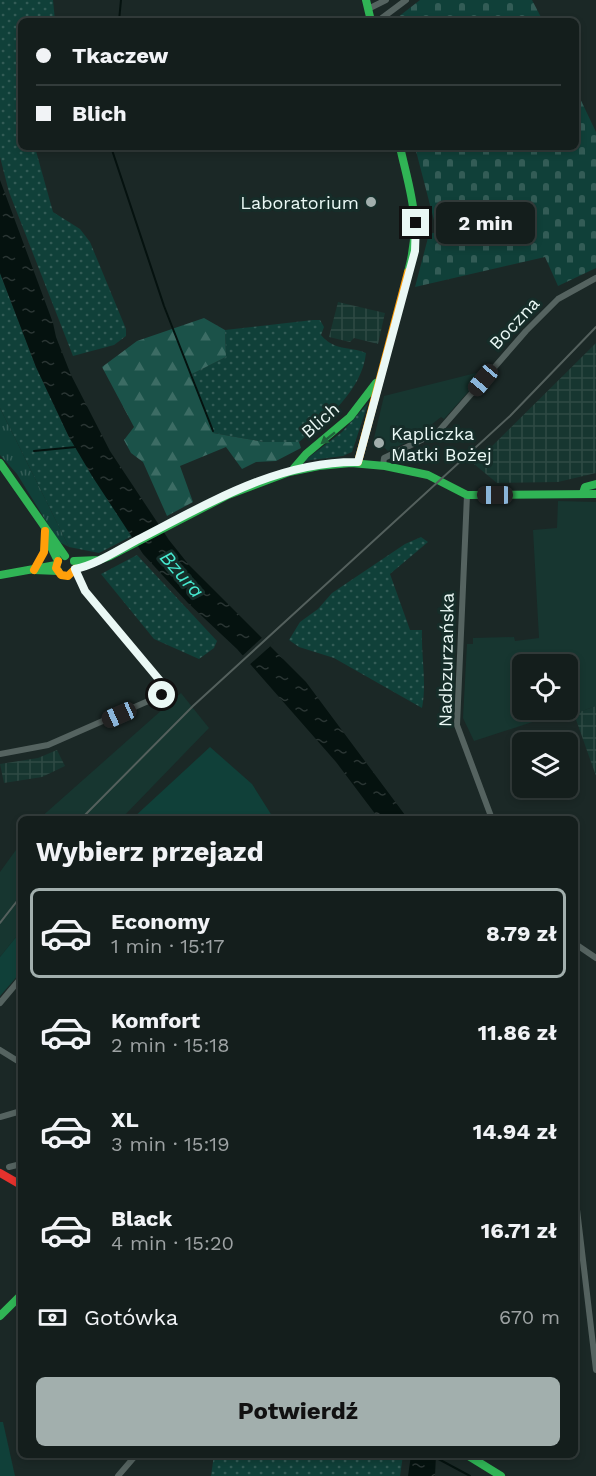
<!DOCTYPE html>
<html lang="pl">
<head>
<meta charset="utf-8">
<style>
	body { margin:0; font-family:"Work Sans",sans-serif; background:#212b29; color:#f1f3f6; height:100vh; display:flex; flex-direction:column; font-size:22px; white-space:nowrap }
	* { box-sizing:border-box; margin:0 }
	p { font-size:20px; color:#9da2a3 }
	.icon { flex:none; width:33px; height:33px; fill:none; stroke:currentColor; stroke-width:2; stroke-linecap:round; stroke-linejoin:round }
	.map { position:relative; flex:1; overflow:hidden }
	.side { position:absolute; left:18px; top:816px; width:560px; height:642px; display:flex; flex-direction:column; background:#141e1c; border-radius:9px; box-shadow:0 3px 9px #0003,0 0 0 2px #333c3b }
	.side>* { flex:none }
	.top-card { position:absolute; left:18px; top:18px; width:561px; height:132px; border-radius:9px; box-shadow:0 3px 9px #0003,0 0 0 2px #333c3b; display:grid; align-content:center; height:132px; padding:0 18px; background:#141e1c }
	.controls { position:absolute; left:512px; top:654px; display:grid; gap:12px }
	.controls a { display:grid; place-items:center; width:66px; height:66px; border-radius:9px; background:#141e1c; box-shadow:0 3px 9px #0003,0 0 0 2px #333c3b; font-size:30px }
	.end { position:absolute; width:27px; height:27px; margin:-14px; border:8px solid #eaf8f5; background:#111; box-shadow:0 0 0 3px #111 }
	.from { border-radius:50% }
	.bubble { position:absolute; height:42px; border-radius:9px; background:#141e1c; box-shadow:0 3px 9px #0003,0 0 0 2px #333c3b; font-size:20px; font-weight:700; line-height:42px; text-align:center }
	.car { position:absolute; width:18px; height:36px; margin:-18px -9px; border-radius:8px; box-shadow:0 0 4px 2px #0007; background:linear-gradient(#222 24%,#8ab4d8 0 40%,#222 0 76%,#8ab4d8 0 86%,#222 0) }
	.top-card b { display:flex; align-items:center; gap:21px; height:57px; font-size:22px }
	.top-card b+b { border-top:2px solid #333c3b }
	.top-card i { width:15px; height:15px; background:#f1f3f6 }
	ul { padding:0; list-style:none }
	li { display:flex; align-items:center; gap:18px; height:90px; margin:0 12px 9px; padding:0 6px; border:3px solid transparent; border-radius:9px }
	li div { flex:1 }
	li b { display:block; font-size:22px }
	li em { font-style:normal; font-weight:700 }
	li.selected { border-color:#a2afad }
	li>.icon { width:54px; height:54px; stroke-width:1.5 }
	h2 { padding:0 18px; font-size:27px; line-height:72px }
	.pay { display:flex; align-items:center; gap:15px; height:66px; padding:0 18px; font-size:22px }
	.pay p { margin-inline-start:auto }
	.action { display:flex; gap:12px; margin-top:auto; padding:12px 18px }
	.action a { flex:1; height:69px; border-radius:9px; background:#a2afad; color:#111; font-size:24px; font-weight:700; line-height:69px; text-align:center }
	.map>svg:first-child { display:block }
	.built { fill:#173630; fill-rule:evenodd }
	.industrial { fill:url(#industrial-grid) }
	.grass { fill:url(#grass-dots) }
	.forest { fill:url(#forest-firs) }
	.cemetery { fill:url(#cemetery-stones) }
	.park { fill:url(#park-tufts) }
	.garden { fill:#104039 }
	.water { fill:url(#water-ripples) }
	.pier { fill:#1b2826 }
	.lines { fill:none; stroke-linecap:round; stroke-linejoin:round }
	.stream { stroke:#05120f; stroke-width:2 }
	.street { stroke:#556360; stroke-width:6 }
	.fast { stroke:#30b455; stroke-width:8 }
	.slow { stroke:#ff9f0a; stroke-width:8 }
	.jam { stroke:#e5322d; stroke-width:8 }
	.rail { stroke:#54605d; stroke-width:2 }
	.oneway { fill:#20633b }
	.route { stroke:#eaf8f5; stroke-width:8 }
	.poi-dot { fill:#a2afad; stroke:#162d29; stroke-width:2 }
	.labels { text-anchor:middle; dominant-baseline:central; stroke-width:6; stroke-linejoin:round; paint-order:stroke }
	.poi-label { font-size:18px; fill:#eaf8f5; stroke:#162d29; text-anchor:end }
	.street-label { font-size:18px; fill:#eaf8f5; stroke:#162d29 }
	.water-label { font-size:20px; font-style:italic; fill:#46e9d0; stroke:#162d29 }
</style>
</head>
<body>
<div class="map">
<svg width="596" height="1476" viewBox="0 0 596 1476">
	<defs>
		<pattern id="industrial-grid" width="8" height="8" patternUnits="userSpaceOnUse" patternTransform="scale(1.5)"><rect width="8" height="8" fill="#173630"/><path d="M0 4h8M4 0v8" fill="none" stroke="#2e4a44"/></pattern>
		<pattern id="grass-dots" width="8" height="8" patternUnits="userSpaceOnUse" patternTransform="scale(1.5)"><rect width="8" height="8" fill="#104039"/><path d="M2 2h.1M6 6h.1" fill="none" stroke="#335c56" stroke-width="1.8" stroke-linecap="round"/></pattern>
		<pattern id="forest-firs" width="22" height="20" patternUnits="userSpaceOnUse" patternTransform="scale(1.5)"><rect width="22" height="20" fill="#1b5249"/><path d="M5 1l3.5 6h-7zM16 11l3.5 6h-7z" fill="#3c6c64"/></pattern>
		<pattern id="cemetery-stones" width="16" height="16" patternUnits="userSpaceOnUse" patternTransform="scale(1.5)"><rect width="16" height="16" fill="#104039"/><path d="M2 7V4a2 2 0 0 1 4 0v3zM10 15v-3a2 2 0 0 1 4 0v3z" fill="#335c56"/></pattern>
		<pattern id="park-tufts" width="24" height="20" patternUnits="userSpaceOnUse" patternTransform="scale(1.5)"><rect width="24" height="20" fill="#104039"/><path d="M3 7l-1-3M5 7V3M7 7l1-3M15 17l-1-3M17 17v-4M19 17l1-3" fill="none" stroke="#335c56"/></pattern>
		<pattern id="water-ripples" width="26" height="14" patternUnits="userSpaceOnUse" patternTransform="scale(1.5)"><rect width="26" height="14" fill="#05120f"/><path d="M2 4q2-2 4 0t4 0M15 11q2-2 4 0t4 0" fill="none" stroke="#2a3533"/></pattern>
	</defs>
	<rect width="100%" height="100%" fill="#1b2826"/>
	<path class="built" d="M476,373L481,374L477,382L444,419L441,417L412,440L388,451L374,438L384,396Z
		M558,501L596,502V706L574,714L572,709L474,741L463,718L467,644H473V638L514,637L515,641L539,638L533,530L557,528ZM522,664H567V710H522Z
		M181,693L209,728L121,819H39Z
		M21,843V931L0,957V872Z"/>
	<path class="industrial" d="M338,302L385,313L378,344L354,338L350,342L329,337Z
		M596,343V473L558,482L497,483L474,464Z
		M596,706V776L574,714Z
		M57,750L65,766L42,777L4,783L0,764L38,758Z"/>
	<path class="grass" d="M0,0H53L55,21H21V147H54L36,151L53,212L80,229L90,242L126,329V336L114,345L73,356L9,192L0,157Z
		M0,273L36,367L69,437L132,536L99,553L69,547L0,408Z
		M313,320H320L324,327L321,335C334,351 349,346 366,353C362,391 326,419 299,442H264L213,433L192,374L226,357L225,330Z
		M368,403L352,452L343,456L304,461L342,432Z
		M421,537L428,542L390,574L410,630H422C421,657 427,682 422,708L334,658L299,647L289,640L300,622L318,609L332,593L405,544Z
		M137,555L217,641L214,648L199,659L154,639L101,574Z
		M214,1455H403L400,1476H211Z"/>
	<path class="forest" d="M204,318L225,330L226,357L192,374L213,433L264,442H299L301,448L276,461L256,462L242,469L226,447L180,466L193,502L167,516L143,462L131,453L124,440L134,427L102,367L137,341Z"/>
	<path class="cemetery" d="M420,0H532L543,21H393Z
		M576,90L596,132V268L558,286L545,257L415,287L429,234L437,232L415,147H576Z"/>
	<path class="park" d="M0,408L69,547L59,542L17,474L0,455Z"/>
	<path class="garden" d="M210,747L252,784L274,819H132Z
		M21,931V972L0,996V957Z
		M0,1422H3L15,1476H0Z"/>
	<path class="water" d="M0,180L53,323L56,337L71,375L110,451L169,540L189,565L306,682L408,819H379L336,762L237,649L188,603L143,554L92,476L69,437L36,367L0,273Z
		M411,1455H436L435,1476H408Z"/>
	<path class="pier" d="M265,635L274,643L248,666L240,658Z"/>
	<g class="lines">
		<path class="stream" d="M119,21L121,0
			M111,147L164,306L213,431
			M34,451L76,447
			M431,1455L470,1476"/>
		<path class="street" d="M368,9L386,0
			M378,21L406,0
			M383,466L384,458L438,432L526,331L558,299L596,278
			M467,495L457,725L492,819
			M0,754L48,745L162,695V683L85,591L74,571
			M574,943L596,958
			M0,1003L21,978
			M0,1050L21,1063
			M0,1117L21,1111
			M9,1167L21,1164
			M574,1184L596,1370
			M118,1476L136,1455"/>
		<path class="fast" d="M366,0L371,21
			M400,147C411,196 422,221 408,272
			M0,463L65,556
			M294,468L306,454L350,417L376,383
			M583,493L585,487L596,484
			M46,537L58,561
			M74,561L99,560
			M75,569L110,556L228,495L289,472L319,466L351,463L385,466L428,475L467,495L596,494
			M34,570L58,571
			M0,575L56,565
			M0,1316L21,1295
			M467,1455L501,1476"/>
		<path class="slow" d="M358,462L408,272
			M58,561L56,568L61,575L68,576L75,569
			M34,570L44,552L45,531"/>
		<path class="jam" d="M0,1173L21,1185"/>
		<path class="rail" d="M81,819L193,706L510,416L596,327
			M0,923L21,896"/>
	</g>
	<defs><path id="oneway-solid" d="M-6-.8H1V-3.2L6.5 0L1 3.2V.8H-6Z" transform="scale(1.5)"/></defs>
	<use class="oneway" href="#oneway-solid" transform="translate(328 438) rotate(141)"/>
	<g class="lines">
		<path class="route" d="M162,695V683L85,591L75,569C98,564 119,549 141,538C209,503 278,461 358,462L415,251L416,223"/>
	</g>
	<g class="poi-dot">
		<circle cx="371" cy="202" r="6"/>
		<circle cx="379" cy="443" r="6"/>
	</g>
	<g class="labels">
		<g class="poi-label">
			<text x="359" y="202">Laboratorium</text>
			<text x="391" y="433" text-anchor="start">Kapliczka<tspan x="391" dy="21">Matki Bożej</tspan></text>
		</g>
		<g class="street-label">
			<text transform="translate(514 323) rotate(-47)">Boczna</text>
			<text transform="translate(320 420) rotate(-41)">Blich</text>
			<text transform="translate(446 660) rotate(-89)">Nadbzurzańska</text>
		</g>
		<g class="water-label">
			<text transform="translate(182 574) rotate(49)">Bzura</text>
		</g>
	</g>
</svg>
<div class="controls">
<a><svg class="icon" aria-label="locate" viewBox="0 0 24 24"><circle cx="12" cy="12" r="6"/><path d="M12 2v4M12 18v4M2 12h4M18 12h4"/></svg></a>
<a><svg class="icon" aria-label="layers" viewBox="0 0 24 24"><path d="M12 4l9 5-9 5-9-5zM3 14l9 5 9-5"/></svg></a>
</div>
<i class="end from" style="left:162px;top:695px"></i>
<i class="end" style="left:416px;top:223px"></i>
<div class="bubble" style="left:436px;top:202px;width:99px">2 min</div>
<i class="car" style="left:483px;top:380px;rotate:220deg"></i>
<i class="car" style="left:495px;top:495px;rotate:270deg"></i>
<i class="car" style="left:119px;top:715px;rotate:246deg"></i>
<div class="top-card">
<b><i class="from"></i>Tkaczew</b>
<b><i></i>Blich</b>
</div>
<section class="side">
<h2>Wybierz przejazd</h2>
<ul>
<li class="selected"><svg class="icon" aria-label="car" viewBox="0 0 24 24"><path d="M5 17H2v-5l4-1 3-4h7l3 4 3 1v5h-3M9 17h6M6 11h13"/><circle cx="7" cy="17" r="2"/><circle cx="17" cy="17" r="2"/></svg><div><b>Economy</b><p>1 min · 15:17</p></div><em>8.79 zł</em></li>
<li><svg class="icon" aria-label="car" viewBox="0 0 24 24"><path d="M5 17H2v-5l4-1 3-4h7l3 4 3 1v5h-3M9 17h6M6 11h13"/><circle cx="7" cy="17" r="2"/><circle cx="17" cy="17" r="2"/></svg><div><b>Komfort</b><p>2 min · 15:18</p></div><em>11.86 zł</em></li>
<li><svg class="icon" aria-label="car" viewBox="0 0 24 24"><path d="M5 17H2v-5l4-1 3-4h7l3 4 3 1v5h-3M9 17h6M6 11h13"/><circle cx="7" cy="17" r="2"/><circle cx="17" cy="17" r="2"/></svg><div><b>XL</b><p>3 min · 15:19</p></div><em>14.94 zł</em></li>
<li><svg class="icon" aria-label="car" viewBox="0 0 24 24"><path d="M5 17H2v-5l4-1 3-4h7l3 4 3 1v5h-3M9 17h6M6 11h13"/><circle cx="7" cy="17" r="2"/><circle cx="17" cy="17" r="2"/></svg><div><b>Black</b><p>4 min · 15:20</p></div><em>16.71 zł</em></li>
</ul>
<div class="pay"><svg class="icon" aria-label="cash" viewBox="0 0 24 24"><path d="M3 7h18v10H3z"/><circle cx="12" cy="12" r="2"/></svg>Gotówka<p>670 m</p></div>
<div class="action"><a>Potwierdź</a></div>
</section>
</div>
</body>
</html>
